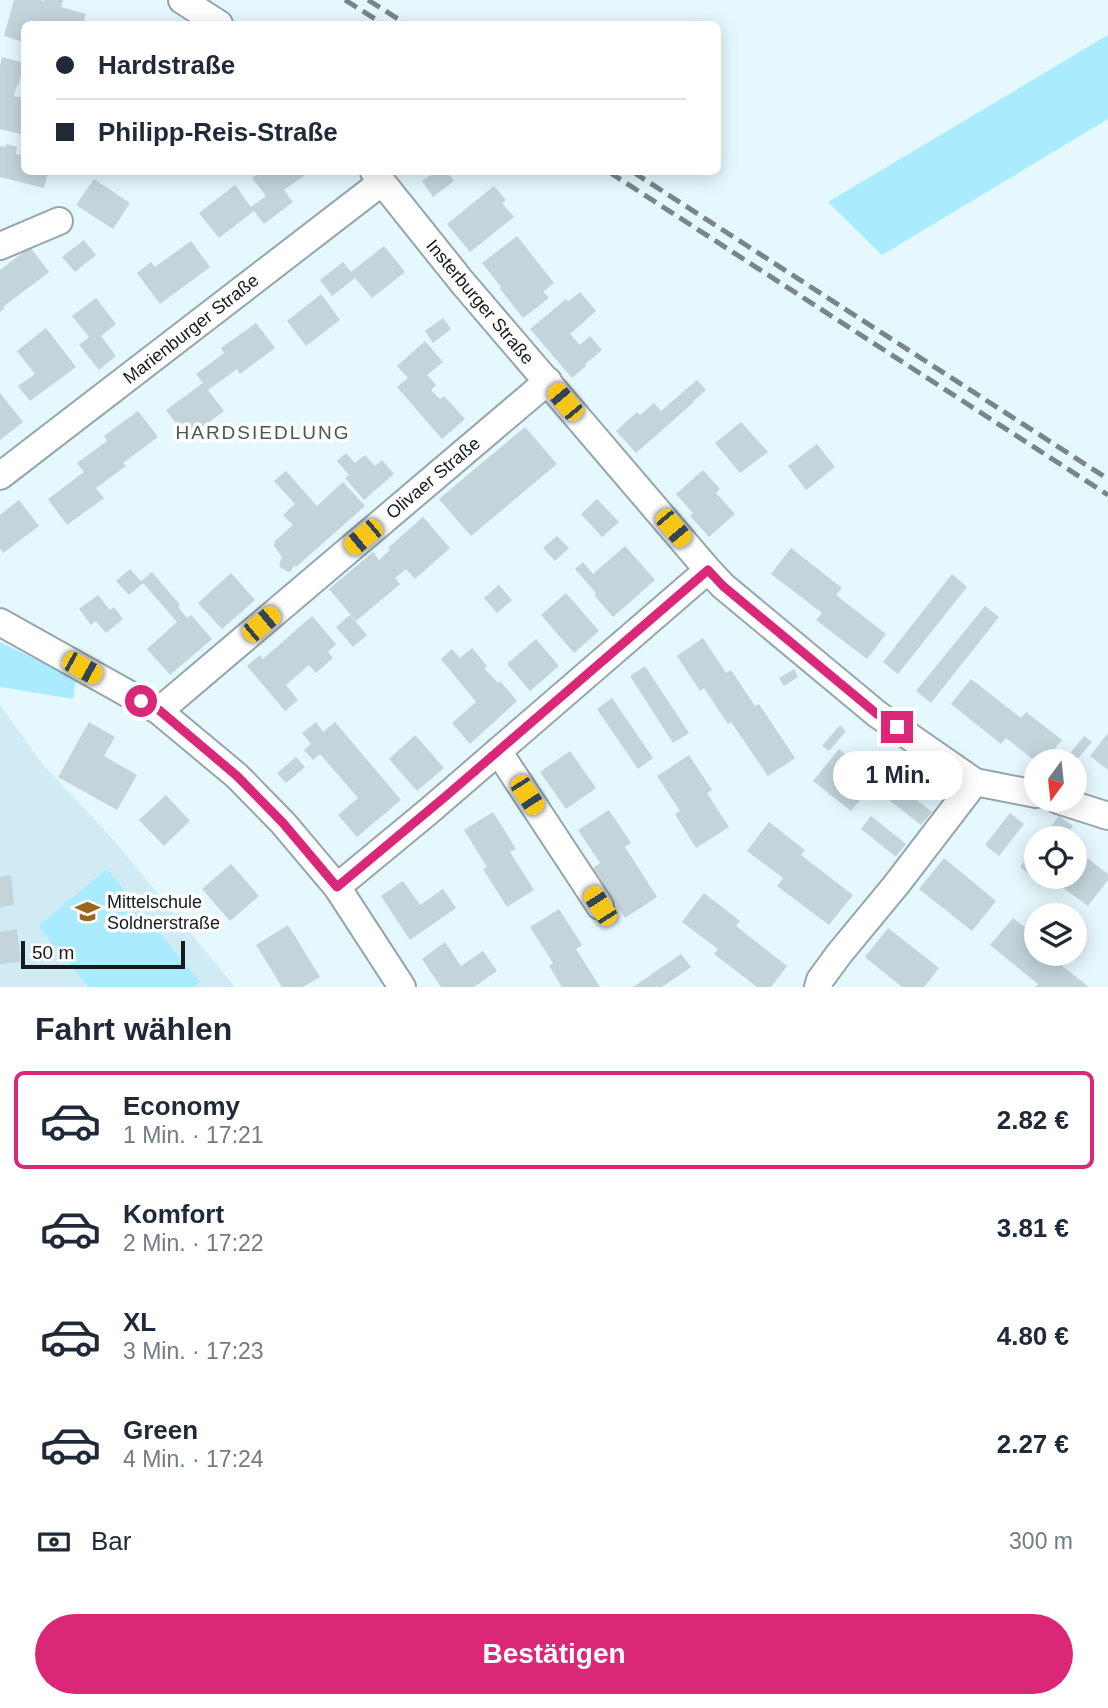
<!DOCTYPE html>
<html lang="de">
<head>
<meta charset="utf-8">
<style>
	body { margin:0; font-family:Helvetica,sans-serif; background:#f6f6f7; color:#1f2937; height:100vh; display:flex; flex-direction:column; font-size:26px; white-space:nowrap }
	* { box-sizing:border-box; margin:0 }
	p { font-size:23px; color:#747a83 }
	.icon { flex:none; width:38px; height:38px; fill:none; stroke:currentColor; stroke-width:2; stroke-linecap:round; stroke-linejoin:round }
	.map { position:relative; height:987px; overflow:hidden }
	.side { display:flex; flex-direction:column; background:#fff; flex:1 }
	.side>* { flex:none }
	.banner { position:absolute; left:21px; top:21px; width:700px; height:154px; border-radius:10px; box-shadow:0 4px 18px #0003; display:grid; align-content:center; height:154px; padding:0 35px; background:#fff }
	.needle { width:46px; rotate:195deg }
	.fabs { position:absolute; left:1024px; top:749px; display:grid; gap:14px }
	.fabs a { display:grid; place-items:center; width:63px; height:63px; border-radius:50%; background:#fff; box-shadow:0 4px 18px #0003; font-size:35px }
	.scale { position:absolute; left:21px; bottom:18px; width:164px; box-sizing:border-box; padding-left:7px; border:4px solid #141b1d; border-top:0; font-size:19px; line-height:24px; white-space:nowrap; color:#141b1d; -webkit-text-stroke:5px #fff; paint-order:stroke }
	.end { position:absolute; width:32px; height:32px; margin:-16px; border:9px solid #db2777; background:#fff; box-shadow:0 0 0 4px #fff }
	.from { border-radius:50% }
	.bubble { position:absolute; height:49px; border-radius:24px; background:#fff; box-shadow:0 4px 18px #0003; font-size:23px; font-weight:700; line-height:49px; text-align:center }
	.car { position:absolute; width:21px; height:42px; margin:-21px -10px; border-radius:9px; box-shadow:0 0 5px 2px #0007; background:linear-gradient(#f5c518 24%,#345 0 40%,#f5c518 0 76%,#345 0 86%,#f5c518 0) }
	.banner b { display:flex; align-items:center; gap:24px; height:66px; font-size:26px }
	.banner b+b { border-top:2px solid #e0e1e3 }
	.banner i { width:18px; height:18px; background:#1f2937 }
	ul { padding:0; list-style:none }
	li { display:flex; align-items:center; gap:21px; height:98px; margin:0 14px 10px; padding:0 21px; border:4px solid transparent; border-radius:10px }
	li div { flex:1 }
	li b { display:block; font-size:26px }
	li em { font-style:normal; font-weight:700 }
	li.selected { border-color:#db2777 }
	li>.icon { width:63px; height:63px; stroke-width:1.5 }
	h2 { padding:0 35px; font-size:32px; line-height:84px }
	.pay { display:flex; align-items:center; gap:18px; height:77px; padding:0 35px; font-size:26px }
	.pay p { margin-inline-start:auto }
	.button { display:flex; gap:14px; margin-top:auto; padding:14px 35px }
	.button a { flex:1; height:80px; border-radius:42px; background:#db2777; color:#fff; font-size:28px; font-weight:700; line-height:80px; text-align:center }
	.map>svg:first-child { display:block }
	.built { fill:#d0ebf4 }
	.green { fill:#abebff }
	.building { fill:#c3d5db }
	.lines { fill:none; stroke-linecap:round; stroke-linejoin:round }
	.minor-casing { stroke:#94a6ab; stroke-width:30 }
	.minor { stroke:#fff; stroke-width:26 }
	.rail { stroke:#798589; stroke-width:5; stroke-dasharray:14 7; stroke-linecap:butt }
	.route { stroke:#db2777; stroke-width:9 }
	.labels { text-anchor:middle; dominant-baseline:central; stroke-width:7; stroke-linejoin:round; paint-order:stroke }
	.street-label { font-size:18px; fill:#141b1d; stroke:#fff }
	.poi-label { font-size:18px; fill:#141b1d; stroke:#fff; text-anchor:start }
	.neighbourhood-label { font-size:19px; letter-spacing:2px; fill:#47565b; stroke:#fff }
</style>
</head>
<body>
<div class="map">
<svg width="1108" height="987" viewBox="0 0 1108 987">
	<rect width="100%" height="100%" fill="#e5f8fd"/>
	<path class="built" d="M0,705L44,766L111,837L235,987H0Z"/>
	<path class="green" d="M1108,35V119L882,255L828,202Z
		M0,642L76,679L73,699L0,687Z
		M107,869L200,982L194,987H88L38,926Z"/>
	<path class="building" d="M14,0H40L45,1V0H63L61,7L86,14L83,24H24L23,42L4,36Z
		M2,57L24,63L18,86L17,85L14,96L24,98V135L0,129V66Z
		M6,144L17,147L16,154L24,156V172H48L44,188L0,177V146L6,147Z
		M260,172H309L284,190L293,202L264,224L254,211L219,238L199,213L235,185L251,207L266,196L252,178Z
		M435,172H447L454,181L433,197L422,181Z
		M94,179L130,203L113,229L76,205Z
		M494,186L506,200L502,203L514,217L470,252L447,224Z
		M517,236L554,283L543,292L549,298L523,318L500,289L501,287L482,263Z
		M84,240L96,255L75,272L62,257Z
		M191,241L210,267L160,304L137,273L151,262L155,267Z
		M384,246L405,272L372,298L355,278L332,296L320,280L343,262L351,272Z
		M30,247L49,272L3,307L5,308L0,312V270Z
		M580,292L596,311L570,334L580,345L590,336L602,350L585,364L586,366L572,378L530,329L566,299L568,302Z
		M321,294L340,320L306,346L287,321Z
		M96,298L116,324L101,336L116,356L99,370L79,345L89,337L72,316Z
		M443,318L451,329L433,343L425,331Z
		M256,323L275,348L240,374L237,369L208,390L224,411L187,438L166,410L203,383L196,374L224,353L221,348Z
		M46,328L76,367L30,401L18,386L35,374L17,351Z
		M425,341L443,362L427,375L436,385L431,390L440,399L444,396L465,419L442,439L397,387L408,378L397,366Z
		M697,380L706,390L693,401L694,402L636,453L616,431L637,412L640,415L654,403L661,411Z
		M0,393L23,422L0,440Z
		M138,411L158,437L123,463L126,466L96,488L104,498L67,525L48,499L84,472L77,463L107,441L104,436Z
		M741,422L768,452L740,473L715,443Z
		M525,427L557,464L471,536L439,499Z
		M817,444L835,467L806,490L788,466Z
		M346,453L355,463L365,455L375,466L382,460L394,474L364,500L345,478L349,475L337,461Z
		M703,470L720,489L716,493L735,514L709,537L690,516L693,513L676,494Z
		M286,471L317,506L343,482L365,506L296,567L294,565L291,571L288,572L281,568L279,565L282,557L274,546L275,541L293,525L283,515L295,504L274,481Z
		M597,499L619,522L602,537L581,514Z
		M19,500L39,526L3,553L0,549V515Z
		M423,517L450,548L415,579L406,569L395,578L400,584L356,621L329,589L373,552L379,560L390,550L388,548Z
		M557,536L569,548L555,561L543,548Z
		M625,546L655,580L613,617L594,595L596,593L575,569L583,562L593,574Z
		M791,548L842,588L836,595L886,634L867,659L816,620L822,613L771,574Z
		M130,569L141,581L152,572L180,605L178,607L187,618L191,615L212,639L170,675L147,649L177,622L143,583L129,595L116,581Z
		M231,573L255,600L222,629L198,603Z
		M952,574L967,587L898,674L883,662Z
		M499,585L512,600L497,613L484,598Z
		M566,593L599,631L574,653L541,615Z
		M98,595L110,610L114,607L123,619L106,633L96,621L91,625L79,609Z
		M985,606L999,617L931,703L916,691Z
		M350,615L367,635L353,647L336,627Z
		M312,616L336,644L328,652L333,658L316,673L309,665L286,685L298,700L285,711L247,666L260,655L263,659Z
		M703,638L726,673L731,670L755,706L759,704L795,758L768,776L731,722L728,724L704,688L700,691L677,656Z
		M536,639L559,666L530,691L507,664Z
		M472,648L487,666L484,668L498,683L500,681L517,701L470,744L452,723L476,702L441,659L452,649L460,658Z
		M645,666L689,733L673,743L630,676Z
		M794,669L798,677L784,686L779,678Z
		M971,679L1021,718L1026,712L1062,740L1044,761H1035L1006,738L1001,744L951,704Z
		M612,698L653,758L638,769L597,709Z
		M89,722L115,737L104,756L137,775L117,810L58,777Z
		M316,722L323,732L335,722L401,800L357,837L338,815L358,798L320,754L313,760L304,750L311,744L302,733Z
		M840,725L846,731L829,751L822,746Z
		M1108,733V770L1090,756Z
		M415,735L444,768L417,791L389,759Z
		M1084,736L1092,742L1074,763V761L1067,757Z
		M839,749L877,779L851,811L813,781Z
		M570,751L596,788L566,809L540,772Z
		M689,755L712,790L707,793L729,827L696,848L675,814L680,811L657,776Z
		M296,757L305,767L286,783L277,773Z
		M895,767L903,774L895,783L932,812L921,825L885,797L891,789L883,783Z
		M166,795L190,821L164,846L139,820Z
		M609,810L631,843L625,847L657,897L625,918L593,868L600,863L578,830Z
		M493,812L516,849L510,852L534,890L507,907L483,869L487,867L464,830Z
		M1010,813L1024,824L999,856L985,845Z
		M871,816L906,844L896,857L861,829Z
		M1059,816L1073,826L1064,838H1042Z
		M769,822L805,850L801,855L853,895L829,925L777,886L783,878L747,851Z
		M1036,846V875L1034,878L1020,867Z
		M1074,848L1108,874V880L1088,906L1051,879L1053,877H1074Z
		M944,858L996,901L972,931L919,889Z
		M231,864L259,896L230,921L202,889Z
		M11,875L14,905L0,907V877Z
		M403,881L420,905L443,889L456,908L410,940L381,896Z
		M704,893L740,921L736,926L787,966L771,987H757L714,954L718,949L682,922Z
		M559,909L582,945L576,949L600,987H562L549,966L553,963L530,927Z
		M1013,918L1036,936V954H1058L1060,956L1056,961L1089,987H1035L1038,984L990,945Z
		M288,925L320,977L303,987H282L256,945Z
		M888,928L939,968L924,987H902L865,957Z
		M17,929L21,962L0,964V932Z
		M445,942L461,966L483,951L497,971L474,987H441L422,959Z
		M681,954L691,967L662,987H633Z"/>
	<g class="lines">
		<defs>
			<path id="minor" d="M182,0L219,24
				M374,172L462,282L708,570L723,586L877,714L975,782L1036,794
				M0,246L59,221
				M0,476L382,182
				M0,622L159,711L237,776L283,823L337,887L402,987
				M159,711L548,381
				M498,751L600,906
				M1058,800L1108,816
				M337,887L429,811L708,570
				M818,987L820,980L839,954L896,885L975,782"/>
		</defs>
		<use href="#minor" class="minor-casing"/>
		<use href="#minor" class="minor"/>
		<path class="rail" d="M345,0L383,24
			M368,0L406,24
			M609,172L1108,495
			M633,172L1108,479"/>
	</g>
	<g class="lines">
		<path class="route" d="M141,701L159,710L237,776L283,823L337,887L446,796L708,570L723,586L877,714L897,727"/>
	</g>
	<defs>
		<symbol id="school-bare" viewBox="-9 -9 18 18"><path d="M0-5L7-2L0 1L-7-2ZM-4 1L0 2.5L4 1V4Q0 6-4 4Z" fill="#9b651e" stroke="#fff" stroke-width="2.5" paint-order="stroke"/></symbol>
	</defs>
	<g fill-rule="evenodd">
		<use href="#school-bare" x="70" y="894" width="35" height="35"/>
	</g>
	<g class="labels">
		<g class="street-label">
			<text transform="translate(480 302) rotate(50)">Insterburger Straße</text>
			<text transform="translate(191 329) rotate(-38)">Marienburger Straße</text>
			<text transform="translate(433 478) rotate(-40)">Olivaer Straße</text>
		</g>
		<g class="poi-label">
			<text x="107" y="902">Mittelschule<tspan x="107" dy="21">Soldnerstraße</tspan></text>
		</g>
		<g class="neighbourhood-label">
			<text x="263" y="432">HARDSIEDLUNG</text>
		</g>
	</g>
</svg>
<div class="fabs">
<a><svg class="needle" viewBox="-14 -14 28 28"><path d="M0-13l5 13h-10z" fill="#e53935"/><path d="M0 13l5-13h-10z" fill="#747a83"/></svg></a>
<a><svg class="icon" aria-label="locate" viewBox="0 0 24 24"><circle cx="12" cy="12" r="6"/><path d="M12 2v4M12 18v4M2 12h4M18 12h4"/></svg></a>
<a><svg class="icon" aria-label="layers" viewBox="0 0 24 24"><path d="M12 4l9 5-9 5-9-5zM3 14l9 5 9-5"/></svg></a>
</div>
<div class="scale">50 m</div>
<i class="end from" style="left:141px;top:701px"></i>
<i class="end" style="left:897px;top:727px"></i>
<div class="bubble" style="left:833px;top:751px;width:130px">1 Min.</div>
<i class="car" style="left:565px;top:402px;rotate:320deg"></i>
<i class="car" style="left:673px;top:528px;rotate:140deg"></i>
<i class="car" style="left:363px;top:537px;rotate:230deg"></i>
<i class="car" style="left:261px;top:624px;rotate:50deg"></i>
<i class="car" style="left:82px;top:668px;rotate:119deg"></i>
<i class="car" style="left:527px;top:795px;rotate:147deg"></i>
<i class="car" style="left:600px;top:906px;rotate:327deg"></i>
<div class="banner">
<b><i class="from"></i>Hardstraße</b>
<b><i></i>Philipp-Reis-Straße</b>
</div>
</div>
<section class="side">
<h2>Fahrt wählen</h2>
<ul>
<li class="selected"><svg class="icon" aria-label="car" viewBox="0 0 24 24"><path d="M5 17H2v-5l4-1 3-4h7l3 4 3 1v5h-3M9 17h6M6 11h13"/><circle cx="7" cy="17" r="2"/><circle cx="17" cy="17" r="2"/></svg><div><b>Economy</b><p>1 Min. · 17:21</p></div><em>2.82 €</em></li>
<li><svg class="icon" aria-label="car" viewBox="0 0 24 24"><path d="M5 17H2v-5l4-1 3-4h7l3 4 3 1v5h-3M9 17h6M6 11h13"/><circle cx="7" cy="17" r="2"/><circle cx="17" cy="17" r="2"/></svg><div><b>Komfort</b><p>2 Min. · 17:22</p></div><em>3.81 €</em></li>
<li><svg class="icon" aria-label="car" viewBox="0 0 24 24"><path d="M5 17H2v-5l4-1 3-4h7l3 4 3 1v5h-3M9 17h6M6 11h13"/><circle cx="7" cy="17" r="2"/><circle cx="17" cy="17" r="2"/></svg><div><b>XL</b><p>3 Min. · 17:23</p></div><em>4.80 €</em></li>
<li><svg class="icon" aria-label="car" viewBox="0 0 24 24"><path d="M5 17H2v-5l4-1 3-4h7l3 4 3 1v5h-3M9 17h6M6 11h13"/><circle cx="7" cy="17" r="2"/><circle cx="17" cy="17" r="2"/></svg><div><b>Green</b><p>4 Min. · 17:24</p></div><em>2.27 €</em></li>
</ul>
<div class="pay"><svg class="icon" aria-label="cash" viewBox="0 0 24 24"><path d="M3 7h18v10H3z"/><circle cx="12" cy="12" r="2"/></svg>Bar<p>300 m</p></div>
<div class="button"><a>Bestätigen</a></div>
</section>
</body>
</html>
